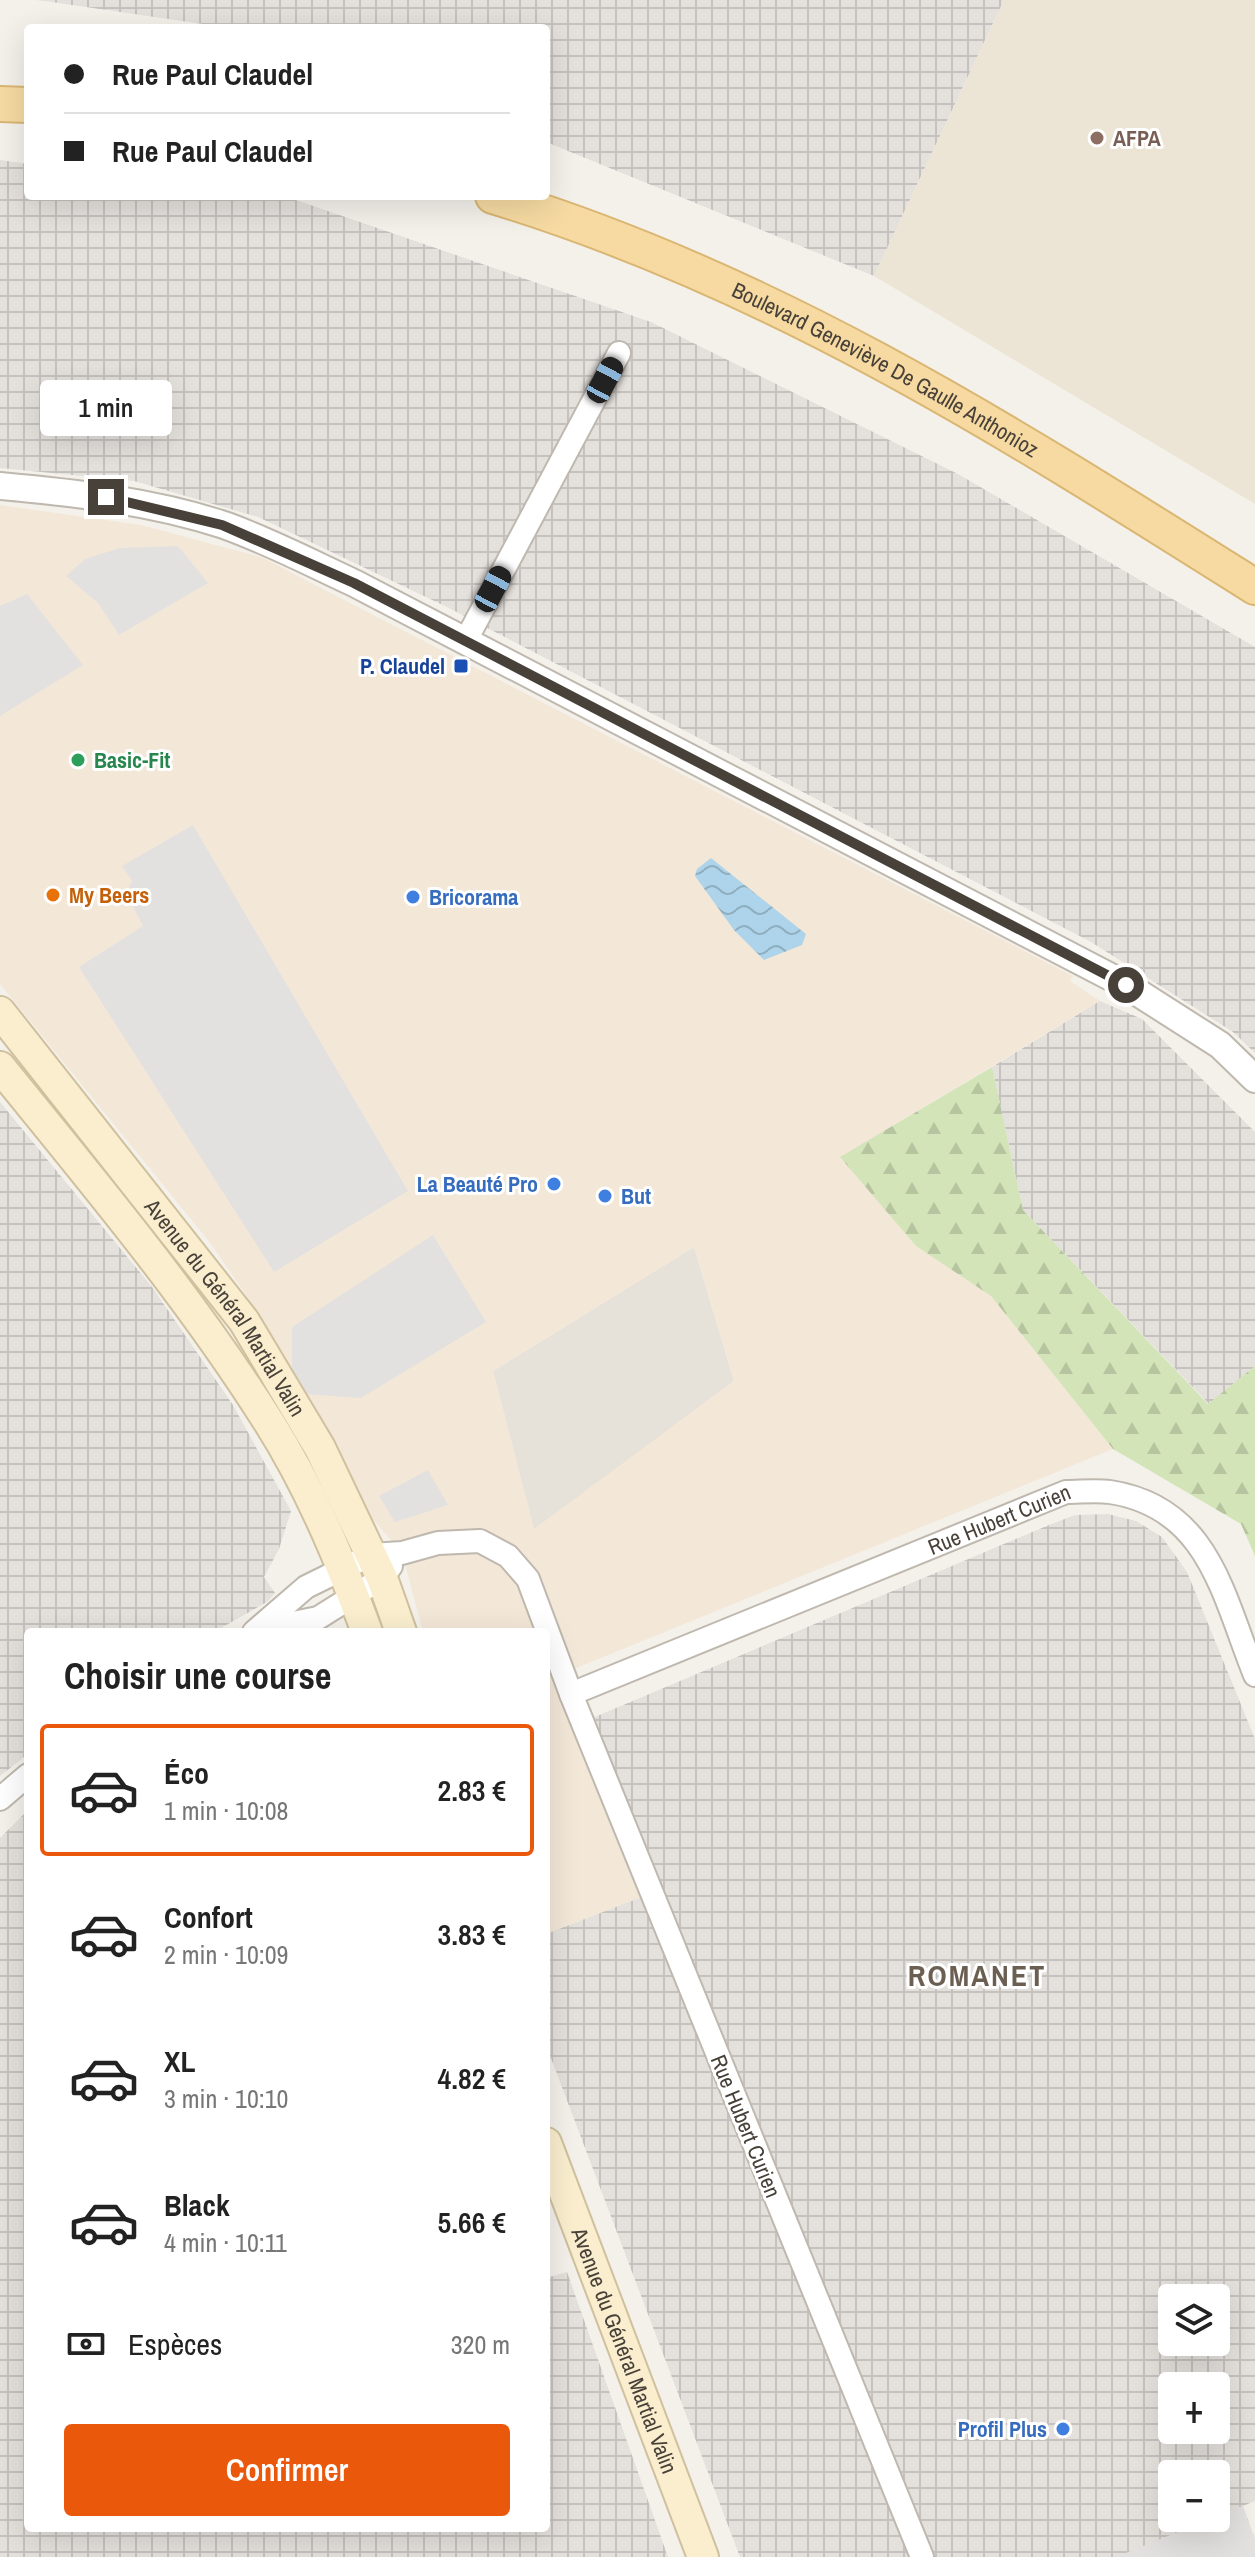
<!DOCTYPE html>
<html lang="fr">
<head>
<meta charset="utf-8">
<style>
	body { margin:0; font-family:"Archivo Narrow",sans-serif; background:#f2f2f2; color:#222; height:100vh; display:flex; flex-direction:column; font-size:30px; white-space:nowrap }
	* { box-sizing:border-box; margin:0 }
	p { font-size:26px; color:#767676 }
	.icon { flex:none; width:44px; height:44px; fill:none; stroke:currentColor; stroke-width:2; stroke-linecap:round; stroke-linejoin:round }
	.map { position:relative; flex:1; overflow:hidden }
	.panel { position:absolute; left:24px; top:1628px; width:526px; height:904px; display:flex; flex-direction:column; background:#fff; border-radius:8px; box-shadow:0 8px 32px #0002 }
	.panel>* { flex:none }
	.guide { position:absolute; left:24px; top:24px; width:526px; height:176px; border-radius:8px; box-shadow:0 8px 32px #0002; display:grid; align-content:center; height:176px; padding:0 40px; background:#fff }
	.buttons { position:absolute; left:1158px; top:2284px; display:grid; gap:16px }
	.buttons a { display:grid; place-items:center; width:72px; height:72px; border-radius:8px; background:#fff; box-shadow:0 8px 32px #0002; font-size:40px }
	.end { position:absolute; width:36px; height:36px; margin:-18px; border:10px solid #484139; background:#fff; box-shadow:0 0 0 4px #fff }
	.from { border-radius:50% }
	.bubble { position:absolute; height:56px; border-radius:8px; background:#fff; box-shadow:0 8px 32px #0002; font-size:26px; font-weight:600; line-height:56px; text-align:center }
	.car { position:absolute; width:24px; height:48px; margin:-24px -12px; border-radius:10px; box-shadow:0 0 6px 2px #0007; background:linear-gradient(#222 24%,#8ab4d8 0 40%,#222 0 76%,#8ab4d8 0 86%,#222 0) }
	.guide b { display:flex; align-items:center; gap:28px; height:76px; font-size:30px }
	.guide b+b { border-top:2px solid #e0e0e0 }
	.guide i { width:20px; height:20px; background:#222 }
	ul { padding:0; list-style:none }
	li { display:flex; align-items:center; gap:24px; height:132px; margin:0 16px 12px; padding:0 24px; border:4px solid transparent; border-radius:8px }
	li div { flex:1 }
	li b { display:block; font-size:30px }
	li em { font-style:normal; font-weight:600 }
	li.current { border-color:#ea580c }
	li>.icon { width:72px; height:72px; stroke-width:1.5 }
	h2 { padding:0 40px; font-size:36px; line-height:96px }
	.pay { display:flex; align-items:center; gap:20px; height:88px; padding:0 40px; font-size:30px }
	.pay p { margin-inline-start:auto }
	.primary-button { display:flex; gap:16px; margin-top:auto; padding:16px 40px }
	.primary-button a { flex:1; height:92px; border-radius:8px; background:#ea580c; color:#fff; font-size:32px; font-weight:600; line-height:92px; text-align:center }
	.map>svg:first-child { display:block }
	.residential { fill:#e7e2d9 }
	.commercial { fill:#f3e7d8; fill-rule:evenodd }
	.industrial { fill:url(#industrial-grid); fill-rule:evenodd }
	.education { fill:#ece5d6 }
	.forest { fill:url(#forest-firs) }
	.parking { fill:#e3e1df }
	.water { fill:url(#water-waves) }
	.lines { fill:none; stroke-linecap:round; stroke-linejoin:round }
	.minor-casing { stroke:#bfb8ae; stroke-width:26 }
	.tertiary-casing { stroke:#bfb8ae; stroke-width:30 }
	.secondary-casing { stroke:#cfc09e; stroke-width:34 }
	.primary-casing { stroke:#dab673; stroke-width:38 }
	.minor { stroke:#fff; stroke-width:22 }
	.tertiary { stroke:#fff; stroke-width:26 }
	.secondary { stroke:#faeecf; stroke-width:30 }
	.primary { stroke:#f6daa2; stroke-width:34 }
	.route { stroke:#484139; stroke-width:10 }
	.education-dot { fill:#8d6e63; stroke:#fff; stroke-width:3 }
	.transit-dot { fill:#1a4fb4; stroke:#fff; stroke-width:3 }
	.leisure-dot { fill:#2e9e5b; stroke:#fff; stroke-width:3 }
	.food-dot { fill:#e8710a; stroke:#fff; stroke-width:3 }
	.shop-dot { fill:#3f7fe0; stroke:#fff; stroke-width:3 }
	.labels { text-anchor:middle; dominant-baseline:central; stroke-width:6; stroke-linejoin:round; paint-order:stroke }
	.education-label { font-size:22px; font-weight:bold; fill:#785e54; stroke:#fff; text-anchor:start }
	.street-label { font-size:22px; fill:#484139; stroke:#fff }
	.transit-label { font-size:22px; font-weight:bold; fill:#164399; stroke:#fff; text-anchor:end }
	.leisure-label { font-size:22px; font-weight:bold; fill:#27864d; stroke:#fff; text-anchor:start }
	.food-label { font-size:22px; font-weight:bold; fill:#c56008; stroke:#fff; text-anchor:start }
	.shop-label { font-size:22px; font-weight:bold; fill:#366cbe; stroke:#fff; text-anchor:start }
	.district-label { font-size:30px; font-weight:bold; letter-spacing:2px; fill:#6a5f51; stroke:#fff }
</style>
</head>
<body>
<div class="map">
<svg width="1255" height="2557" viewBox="0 0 1255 2557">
	<defs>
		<pattern id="industrial-grid" width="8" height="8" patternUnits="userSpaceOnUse" patternTransform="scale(2)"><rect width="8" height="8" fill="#e4e0dc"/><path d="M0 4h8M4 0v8" fill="none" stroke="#c5c1be"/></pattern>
		<pattern id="forest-firs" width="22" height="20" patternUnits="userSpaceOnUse" patternTransform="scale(2)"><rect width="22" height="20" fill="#d2e4b8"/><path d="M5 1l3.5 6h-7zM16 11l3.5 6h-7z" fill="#b6c59f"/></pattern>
		<pattern id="water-waves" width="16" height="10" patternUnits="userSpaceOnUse" patternTransform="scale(2)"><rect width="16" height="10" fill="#add4eb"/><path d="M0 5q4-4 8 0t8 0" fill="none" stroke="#8faebf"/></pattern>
	</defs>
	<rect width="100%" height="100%" fill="#f4f1eb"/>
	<path class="residential" d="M694,1247L734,1381L534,1530L493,1371Z"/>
	<path class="commercial" d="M0,505L141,525L261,557L1073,976L1070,981L1100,1001L841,1157L916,1246L991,1296L1113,1449L564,1673L652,1893L546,1934V1632H423L402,1553L351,1494L248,1298L211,1244L0,984ZM694,1247L734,1381L534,1529L493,1371Z"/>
	<path class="industrial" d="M38,0H1004L874,276L546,142V28H230Z
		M0,160L28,164V196L290,198L651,322L958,474L1255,647V1053L1233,1032L1091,942L449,608L258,517L134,481L0,468Z
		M1100,1001L1142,1019L1255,1132V1366L1209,1404L1023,1210L992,1067Z
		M0,1102L152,1287L233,1405L291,1511L279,1549L264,1577L275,1593L267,1602L214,1632H28V1754L0,1776Z
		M1108,1514L1136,1521L1162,1537L1187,1572L1255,1739V2501L1243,2506L1255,2539V2557H740L546,2045V1934L652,1893L583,1722L1049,1525L1075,1515ZM1172,2298H1216V2342H1172ZM1172,2386H1216V2430H1172ZM1172,2474H1216V2518H1172Z
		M28,1810V2528H546V2278L567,2272L668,2557H0V1838Z"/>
	<path class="education" d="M1004,0H1255V504L874,276Z"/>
	<path class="forest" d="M992,1067L1023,1210L1208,1404L1255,1366V1556L1241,1524L1113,1449L991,1296L916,1246L840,1157Z"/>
	<path class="parking" d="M178,546L208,583L119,635L98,603L66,576L85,559L120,548Z
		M27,594L83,665L0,716V606Z
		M193,825L408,1191L274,1272L79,967L143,926L126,893L132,881L122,866Z
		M433,1235L486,1322L361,1398L306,1394L292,1371V1327Z
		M428,1470L448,1505L395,1522L379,1496Z
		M1242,2506L1255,2539V2557H1116Z"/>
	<path class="water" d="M711,858L806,934L802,945L764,960L734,930L695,876L697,869Z"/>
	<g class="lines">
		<defs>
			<g id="minor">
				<path d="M465,642L619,353"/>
				<path d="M258,1630L318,1618L382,1578L391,1566"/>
				<path d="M254,1632L306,1587L371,1555L402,1553L438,1543L480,1541L508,1556L528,1579L571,1694"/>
				<path d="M0,1799L28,1775"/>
				<path id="s1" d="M922,2557L571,1694L1066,1492C1080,1492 1096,1490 1110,1492C1209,1507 1223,1596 1255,1675"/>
			</g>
			<path id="tertiary" d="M0,486C76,493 151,501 224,525C269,541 311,563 354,583L1126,985L1220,1045L1255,1079"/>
			<g id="secondary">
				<path id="s2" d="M0,1012L244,1321L320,1448L382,1578L401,1632"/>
				<path d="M0,1067C94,1183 190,1297 270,1424C311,1489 340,1560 367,1632"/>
				<path id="s3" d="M546,2143L703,2557"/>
			</g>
			<g id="primary">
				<path d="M0,104L28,105"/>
				<path id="s4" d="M493,196C775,282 1009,432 1255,587"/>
			</g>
		</defs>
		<use href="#minor" class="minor-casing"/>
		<use href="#tertiary" class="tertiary-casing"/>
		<use href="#secondary" class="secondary-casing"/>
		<use href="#primary" class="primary-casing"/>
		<use href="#minor" class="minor"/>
		<use href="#tertiary" class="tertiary"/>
		<use href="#secondary" class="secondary"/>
		<use href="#primary" class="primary"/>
	</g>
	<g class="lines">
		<path class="route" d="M106,497L222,525L354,583L1126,985"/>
	</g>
	<circle class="education-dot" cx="1097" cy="138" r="8"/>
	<rect class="transit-dot" x="453" y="658" width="16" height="16" rx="4"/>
	<circle class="leisure-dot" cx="78" cy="760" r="8"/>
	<circle class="food-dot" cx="53" cy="895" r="8"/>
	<g class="shop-dot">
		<circle cx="413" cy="897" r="8"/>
		<circle cx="554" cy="1184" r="8"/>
		<circle cx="605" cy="1196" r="8"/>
		<circle cx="1063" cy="2429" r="8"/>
	</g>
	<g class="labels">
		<g class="education-label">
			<text x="1113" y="138">AFPA</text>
		</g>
		<g class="street-label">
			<text stroke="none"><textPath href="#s4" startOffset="430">Boulevard Geneviève De Gaulle Anthonioz</textPath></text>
			<text stroke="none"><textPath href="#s2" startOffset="372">Avenue du Général Martial Valin</textPath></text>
			<text stroke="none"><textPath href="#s1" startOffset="1394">Rue Hubert Curien</textPath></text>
			<text transform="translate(746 2126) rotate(68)">Rue Hubert Curien</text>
			<text stroke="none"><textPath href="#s3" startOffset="222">Avenue du Général Martial Valin</textPath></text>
		</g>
		<g class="transit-label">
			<text x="445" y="666">P. Claudel</text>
		</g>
		<g class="leisure-label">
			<text x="94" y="760">Basic-Fit</text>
		</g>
		<g class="food-label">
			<text x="69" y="895">My Beers</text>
		</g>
		<g class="shop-label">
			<text x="429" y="897">Bricorama</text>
			<text x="538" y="1184" text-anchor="end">La Beauté Pro</text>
			<text x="621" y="1196">But</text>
			<text x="1047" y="2429" text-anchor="end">Profil Plus</text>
		</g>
		<g class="district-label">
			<text x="977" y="1975">ROMANET</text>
		</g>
	</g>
</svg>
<div class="buttons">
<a><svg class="icon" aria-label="layers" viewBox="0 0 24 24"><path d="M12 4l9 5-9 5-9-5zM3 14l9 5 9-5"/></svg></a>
<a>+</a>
<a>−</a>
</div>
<i class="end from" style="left:1126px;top:985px"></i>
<i class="end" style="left:106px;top:497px"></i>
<div class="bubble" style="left:40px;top:380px;width:132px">1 min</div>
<i class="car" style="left:605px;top:380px;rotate:28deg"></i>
<i class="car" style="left:493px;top:589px;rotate:28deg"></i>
<div class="guide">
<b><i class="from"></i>Rue Paul Claudel</b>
<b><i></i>Rue Paul Claudel</b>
</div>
<section class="panel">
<h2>Choisir une course</h2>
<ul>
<li class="current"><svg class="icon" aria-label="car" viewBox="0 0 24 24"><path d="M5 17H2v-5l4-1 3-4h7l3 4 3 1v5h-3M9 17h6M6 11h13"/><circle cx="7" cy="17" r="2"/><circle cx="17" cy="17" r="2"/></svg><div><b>Éco</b><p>1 min · 10:08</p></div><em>2.83 €</em></li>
<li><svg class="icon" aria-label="car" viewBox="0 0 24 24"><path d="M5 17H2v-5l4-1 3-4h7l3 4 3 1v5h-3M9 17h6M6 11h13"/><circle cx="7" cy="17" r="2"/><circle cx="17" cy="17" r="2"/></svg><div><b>Confort</b><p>2 min · 10:09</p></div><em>3.83 €</em></li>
<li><svg class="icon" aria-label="car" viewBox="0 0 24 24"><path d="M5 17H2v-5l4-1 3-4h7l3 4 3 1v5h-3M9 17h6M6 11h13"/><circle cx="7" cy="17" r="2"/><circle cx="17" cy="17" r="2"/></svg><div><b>XL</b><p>3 min · 10:10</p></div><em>4.82 €</em></li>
<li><svg class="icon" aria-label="car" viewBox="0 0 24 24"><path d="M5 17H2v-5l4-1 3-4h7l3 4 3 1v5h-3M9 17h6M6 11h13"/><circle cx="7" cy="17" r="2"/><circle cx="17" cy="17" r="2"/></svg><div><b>Black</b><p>4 min · 10:11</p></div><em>5.66 €</em></li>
</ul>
<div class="pay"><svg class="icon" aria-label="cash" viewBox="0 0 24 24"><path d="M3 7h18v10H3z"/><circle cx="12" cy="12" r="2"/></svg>Espèces<p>320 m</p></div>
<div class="primary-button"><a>Confirmer</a></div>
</section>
</div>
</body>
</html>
